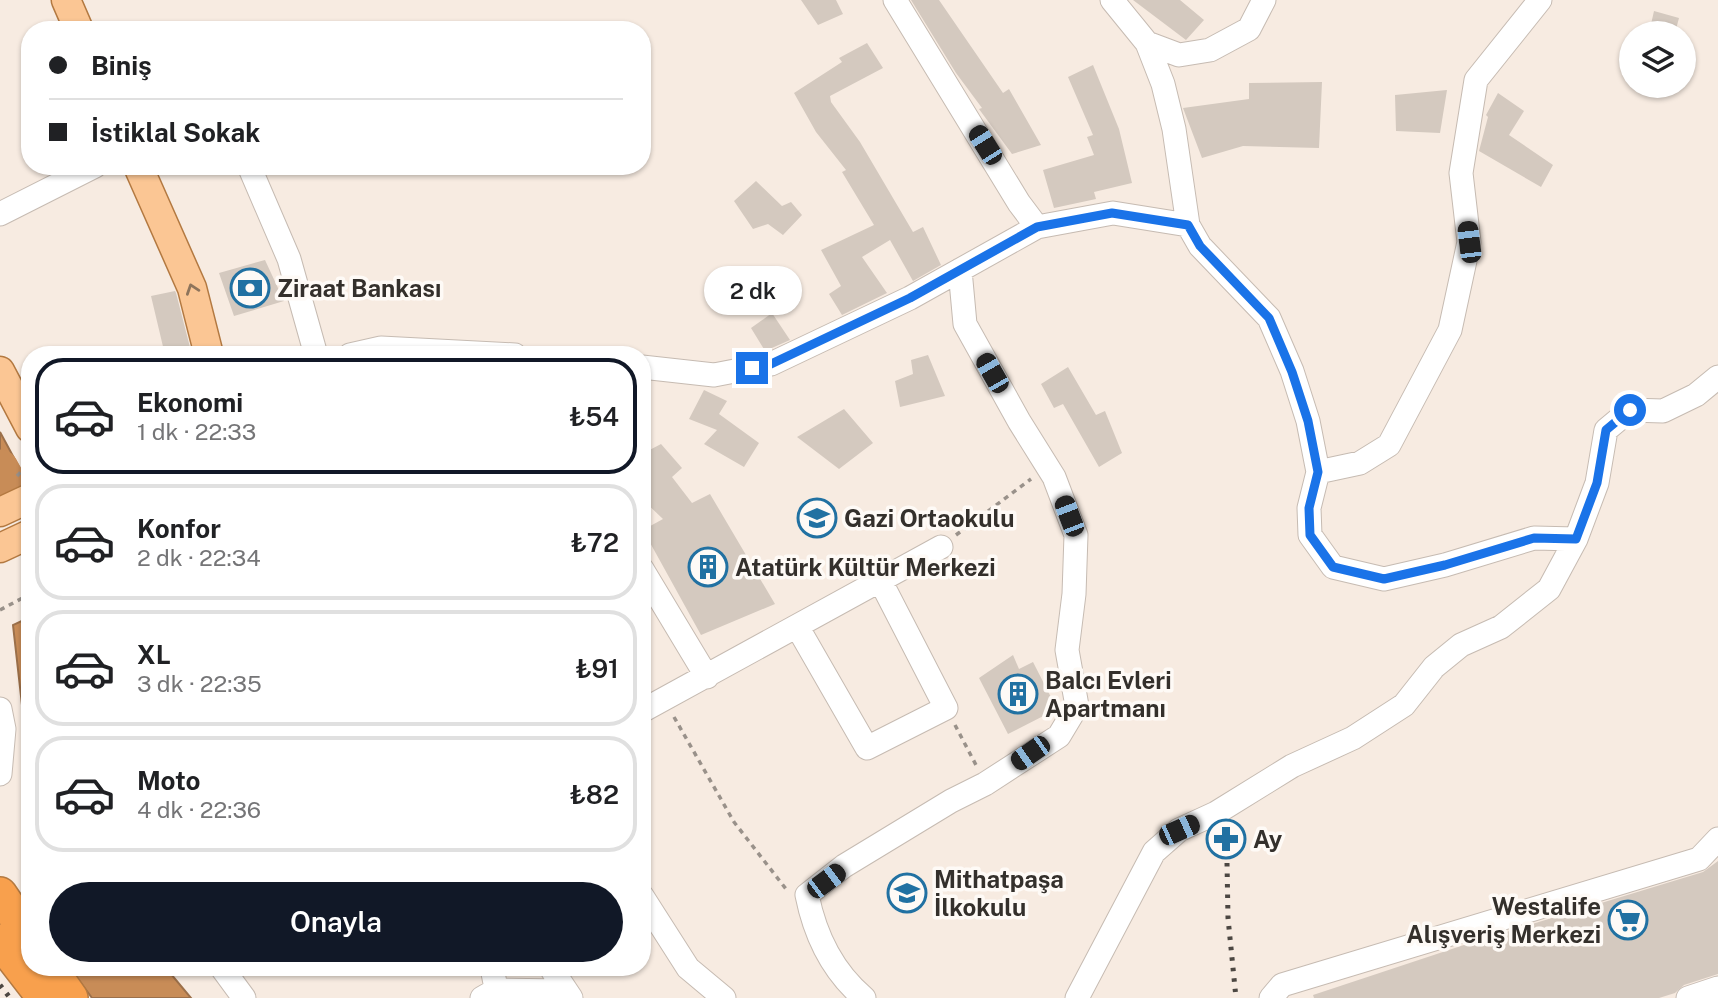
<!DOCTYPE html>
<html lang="tr">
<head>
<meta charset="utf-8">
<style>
	body { margin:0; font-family:"Public Sans",sans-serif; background:#f2f2f2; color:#202124; height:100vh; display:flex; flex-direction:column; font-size:26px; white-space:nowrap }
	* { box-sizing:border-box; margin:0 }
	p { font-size:23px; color:#757577 }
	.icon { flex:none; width:38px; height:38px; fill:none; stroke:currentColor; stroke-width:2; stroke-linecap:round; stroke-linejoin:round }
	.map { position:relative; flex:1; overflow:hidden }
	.drawer { position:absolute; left:21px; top:346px; width:630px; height:630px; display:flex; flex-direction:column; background:#fff; border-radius:28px; box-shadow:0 2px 5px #0004 }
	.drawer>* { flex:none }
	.top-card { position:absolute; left:21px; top:21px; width:630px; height:154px; border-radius:28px; box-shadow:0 2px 5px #0004; display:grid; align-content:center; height:154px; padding:0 28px; background:#fff }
	.controls { position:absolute; left:1619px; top:21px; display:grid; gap:14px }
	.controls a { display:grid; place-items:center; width:77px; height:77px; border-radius:50%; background:#fff; box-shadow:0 2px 5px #0004; font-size:35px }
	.end { position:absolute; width:32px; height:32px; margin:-16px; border:9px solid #1a73e8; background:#fff; box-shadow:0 0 0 4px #fff }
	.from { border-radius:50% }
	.bubble { position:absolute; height:49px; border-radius:24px; background:#fff; box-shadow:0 2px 5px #0004; font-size:23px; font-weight:600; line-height:49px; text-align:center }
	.car { position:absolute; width:21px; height:42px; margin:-21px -10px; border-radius:9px; box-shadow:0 0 5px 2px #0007; background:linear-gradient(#222 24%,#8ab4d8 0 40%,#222 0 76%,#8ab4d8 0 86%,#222 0) }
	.top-card b { display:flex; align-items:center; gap:24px; height:66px; font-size:26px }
	.top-card b+b { border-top:2px solid #e0e0e0 }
	.top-card i { width:18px; height:18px; background:#202124 }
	ul { padding:12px 0 0; list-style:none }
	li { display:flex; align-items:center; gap:21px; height:116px; margin:0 14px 10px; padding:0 14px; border:4px solid #e0e0e0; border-radius:28px }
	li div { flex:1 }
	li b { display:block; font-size:26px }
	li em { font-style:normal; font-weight:600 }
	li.active { border-color:#111827 }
	li>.icon { width:63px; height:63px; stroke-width:1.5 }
	.action { display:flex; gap:14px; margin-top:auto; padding:14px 28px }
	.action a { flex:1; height:80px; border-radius:42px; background:#111827; color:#fff; font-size:28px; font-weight:600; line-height:80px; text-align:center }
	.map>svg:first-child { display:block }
	.water { fill:#c88c57; stroke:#9c704a; stroke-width:2 }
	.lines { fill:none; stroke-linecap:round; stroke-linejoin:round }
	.river { stroke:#c88c57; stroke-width:37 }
	.building { fill:#d4c9bf }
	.minor-casing { stroke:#c6bbb2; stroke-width:25 }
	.major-casing { stroke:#b37941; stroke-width:31 }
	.highway-casing { stroke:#b37941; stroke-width:36 }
	.path { stroke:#99918a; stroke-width:3.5; stroke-dasharray:5 5; stroke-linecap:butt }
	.minor { stroke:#fff; stroke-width:23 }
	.major { stroke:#fbc694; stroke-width:28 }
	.highway { stroke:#f8a04d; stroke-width:33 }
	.rail { stroke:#4c4742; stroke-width:5; stroke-dasharray:3.5 7; stroke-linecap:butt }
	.oneway { stroke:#8e745b }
	.route { stroke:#1a73e8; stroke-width:9 }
	.labels { text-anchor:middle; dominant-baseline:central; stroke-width:7; stroke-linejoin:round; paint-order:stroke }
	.poi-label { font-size:24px; font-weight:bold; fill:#34302c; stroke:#fefaf6; text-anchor:start }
</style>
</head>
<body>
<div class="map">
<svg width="1718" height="998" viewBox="0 0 1718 998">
	<rect width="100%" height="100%" fill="#f7ebe1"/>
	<path class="water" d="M0,432L20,469L0,480Z
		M30,617V776L13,625Z
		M70,968H166L191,998H92Z"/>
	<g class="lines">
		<path class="river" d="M0,468L9,484"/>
	</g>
	<path class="building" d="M801,0H836L843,14L818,25Z
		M911,0H939L1003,93L1009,89L1041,145L1012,154L979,109L982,108L956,73Z
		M1133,0H1180L1204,20L1186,40Z
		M1654,11L1679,18L1675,33H1649Z
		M867,43L883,68L830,96L831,102L860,142L913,232L923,227L941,265L913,281L890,240L862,257L887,293L842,315L829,294L841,286L821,250L874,225L842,172L846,170L816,132L794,93L842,62L839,58Z
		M1093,65L1119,129L1132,183L1094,192L1096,199L1054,208L1043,170L1094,155L1087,137L1093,135L1068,77Z
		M1322,82L1319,148L1243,146L1202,158L1183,108L1249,99V83Z
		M1447,90L1440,133L1396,131L1395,95Z
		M1498,93L1524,111L1509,135L1553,165L1541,187L1479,151L1488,117L1486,115Z
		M756,181L782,206L791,202L802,215L783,235L768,224L753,229L734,201Z
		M265,260L284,301L234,316L219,273Z
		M175,291L176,293L192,355H165L151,296Z
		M772,313L790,340L765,351L751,328Z
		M928,355L945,396L900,407L895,381L913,374L911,360Z
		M1068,367L1096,415L1105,411L1122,453L1099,467L1063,404L1054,408L1041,384Z
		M704,390L727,401L719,414L759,443L744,467L704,444L717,430L689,419Z
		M844,409L873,443L839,469L797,437Z
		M661,444L682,468L672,477L692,503L710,494L775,604L701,635L643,530L663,519L642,499V454Z
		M1013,655L1019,669L1033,662L1057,709L1008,734L979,678Z
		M1718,861V974L1684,985L1675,993L1659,998H1314L1313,995L1470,943L1703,872Z"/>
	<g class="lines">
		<defs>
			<path id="minor" d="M895,0L1019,203L1037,227
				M1112,0L1147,43L1163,84L1174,129L1188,225L1200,246L1269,318L1292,371L1308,421L1318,472L1309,508L1310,535L1333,567L1384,579L1445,565L1534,538L1576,539
				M1147,43L1179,55L1210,50L1249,29L1264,0
				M249,166L289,259L316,355
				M0,214L95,166
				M350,355L381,348L515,355
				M642,367L714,375L771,364L910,298L1037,227L1113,213L1188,225
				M1318,472L1360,463L1389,445L1450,330L1469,242L1461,173L1476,80L1540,0
				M642,569L707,677
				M798,628L867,748L946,708L881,582
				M0,709L4,729L0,774
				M642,711L941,547
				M642,896L688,968L724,998
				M222,968L244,998
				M492,968L498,998
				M551,968L571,998
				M482,998L496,990L565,991
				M864,998C832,971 815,935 807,895L844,866L951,801L985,784L1059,736L1077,706L1067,650L1074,594L1076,535L1054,477L1019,421L965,324L960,270
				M1077,998L1154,852L1179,830L1216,813L1292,766L1353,738L1404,705L1434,667L1461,645L1501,627L1549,589L1576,539L1597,483L1606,430L1630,410L1663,411L1696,395L1718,377
				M1271,998L1282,985L1699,859L1718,839
				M1688,998L1718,988"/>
			<path id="major" d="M66,0L79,30
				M138,166L192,288L209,355
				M0,371L30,428
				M0,512L30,498
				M0,548L30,534"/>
			<path id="highway" d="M0,894L30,938
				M0,941L44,998
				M50,968L71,998"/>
		</defs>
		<use href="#minor" class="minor-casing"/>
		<use href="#major" class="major-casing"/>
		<use href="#highway" class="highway-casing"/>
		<path class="path" d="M17,476L30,462
			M956,535L1031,479
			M0,610L30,594
			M674,717L734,822L786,889
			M955,725L976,765"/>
		<use href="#minor" class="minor"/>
		<use href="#major" class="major"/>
		<use href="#highway" class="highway"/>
		<path class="rail" d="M1227,863L1228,918L1236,998
			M0,985L10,998"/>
	</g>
	<defs><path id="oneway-chevron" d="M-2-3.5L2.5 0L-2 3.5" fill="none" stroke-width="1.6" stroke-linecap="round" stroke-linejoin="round" transform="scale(1.75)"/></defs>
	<use class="oneway" href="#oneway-chevron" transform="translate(192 289) rotate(-109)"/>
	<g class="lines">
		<path class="route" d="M752,368L771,364L910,298L1037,227L1112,213L1188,225L1200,246L1269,318L1292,372L1308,421L1318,472L1309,508L1310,535L1333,567L1384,579L1445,565L1534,538L1576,539L1597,483L1606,430L1630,410"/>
	</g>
	<defs>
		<symbol id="bank-ring" viewBox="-11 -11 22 22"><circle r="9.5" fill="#fefaf6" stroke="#2171a2" stroke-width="1.5"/><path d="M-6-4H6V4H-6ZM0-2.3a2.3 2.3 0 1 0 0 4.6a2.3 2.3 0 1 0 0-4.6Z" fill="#2171a2"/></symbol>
		<symbol id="school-ring" viewBox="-11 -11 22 22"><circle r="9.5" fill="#fefaf6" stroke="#2171a2" stroke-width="1.5"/><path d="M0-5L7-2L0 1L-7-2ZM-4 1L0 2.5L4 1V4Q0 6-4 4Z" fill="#2171a2"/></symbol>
		<symbol id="building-ring" viewBox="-11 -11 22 22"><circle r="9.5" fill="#fefaf6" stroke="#2171a2" stroke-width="1.5"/><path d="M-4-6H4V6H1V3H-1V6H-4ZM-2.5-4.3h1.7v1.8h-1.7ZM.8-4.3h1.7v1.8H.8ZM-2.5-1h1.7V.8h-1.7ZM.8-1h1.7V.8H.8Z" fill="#2171a2"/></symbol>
		<symbol id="pharmacy-ring" viewBox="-11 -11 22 22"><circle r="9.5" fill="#fefaf6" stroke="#2171a2" stroke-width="1.5"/><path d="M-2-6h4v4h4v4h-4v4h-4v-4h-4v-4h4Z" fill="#2171a2"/></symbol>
		<symbol id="supermarket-ring" viewBox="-11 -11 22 22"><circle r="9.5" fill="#fefaf6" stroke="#2171a2" stroke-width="1.5"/><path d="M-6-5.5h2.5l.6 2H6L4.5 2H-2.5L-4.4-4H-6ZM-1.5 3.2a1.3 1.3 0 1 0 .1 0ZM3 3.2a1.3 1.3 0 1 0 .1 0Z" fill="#2171a2"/></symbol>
	</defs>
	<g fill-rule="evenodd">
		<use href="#bank-ring" x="228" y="266" width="44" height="44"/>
		<use href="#school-ring" x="795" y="496" width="44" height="44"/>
		<use href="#building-ring" x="686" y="545" width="44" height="44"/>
		<use href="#building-ring" x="996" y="672" width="44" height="44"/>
		<use href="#pharmacy-ring" x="1204" y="817" width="44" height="44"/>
		<use href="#school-ring" x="885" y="871" width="44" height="44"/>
		<use href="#supermarket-ring" x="1606" y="898" width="44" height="44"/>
	</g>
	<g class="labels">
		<g class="poi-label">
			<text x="277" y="288">Ziraat Bankası</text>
			<text x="844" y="518">Gazi Ortaokulu</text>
			<text x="735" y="567">Atatürk Kültür Merkezi</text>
			<text x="1045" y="680">Balcı Evleri<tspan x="1045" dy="28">Apartmanı</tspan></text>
			<text x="1253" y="839">Ay</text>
			<text x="934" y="879">Mithatpaşa<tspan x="934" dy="28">İlkokulu</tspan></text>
			<text x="1601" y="906" text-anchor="end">Westalife<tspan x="1601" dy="28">Alışveriş Merkezi</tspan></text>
		</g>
	</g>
</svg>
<div class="controls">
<a><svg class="icon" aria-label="layers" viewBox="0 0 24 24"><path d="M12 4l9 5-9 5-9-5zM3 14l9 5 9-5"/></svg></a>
</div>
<i class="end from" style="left:1630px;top:410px"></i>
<i class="end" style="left:752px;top:368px"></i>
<div class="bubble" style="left:704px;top:266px;width:98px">2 dk</div>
<i class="car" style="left:985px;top:145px;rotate:328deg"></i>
<i class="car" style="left:1469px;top:242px;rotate:353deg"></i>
<i class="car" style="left:992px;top:373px;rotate:330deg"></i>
<i class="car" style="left:1069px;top:516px;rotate:339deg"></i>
<i class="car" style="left:1030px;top:753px;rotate:235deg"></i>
<i class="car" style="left:1179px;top:830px;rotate:66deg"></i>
<i class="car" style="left:826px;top:881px;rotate:53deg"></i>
<div class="top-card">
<b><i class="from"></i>Biniş</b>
<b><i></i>İstiklal Sokak</b>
</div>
<section class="drawer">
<ul>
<li class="active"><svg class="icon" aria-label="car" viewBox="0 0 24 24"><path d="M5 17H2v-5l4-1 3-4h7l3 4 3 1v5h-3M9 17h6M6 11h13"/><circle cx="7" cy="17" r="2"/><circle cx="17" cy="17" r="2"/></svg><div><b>Ekonomi</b><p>1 dk · 22:33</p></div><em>₺54</em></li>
<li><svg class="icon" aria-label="car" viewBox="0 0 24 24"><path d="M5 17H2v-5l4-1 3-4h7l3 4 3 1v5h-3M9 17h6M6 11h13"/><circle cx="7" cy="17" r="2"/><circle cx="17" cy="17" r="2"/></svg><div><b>Konfor</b><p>2 dk · 22:34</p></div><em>₺72</em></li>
<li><svg class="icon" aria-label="car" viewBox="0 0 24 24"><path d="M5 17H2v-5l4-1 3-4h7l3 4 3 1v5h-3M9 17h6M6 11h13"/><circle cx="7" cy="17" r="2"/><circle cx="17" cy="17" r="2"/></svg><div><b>XL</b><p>3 dk · 22:35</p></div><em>₺91</em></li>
<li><svg class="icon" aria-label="car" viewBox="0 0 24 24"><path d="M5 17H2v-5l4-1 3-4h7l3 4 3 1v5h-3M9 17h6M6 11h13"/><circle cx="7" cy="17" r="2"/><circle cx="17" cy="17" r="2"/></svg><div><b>Moto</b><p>4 dk · 22:36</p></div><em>₺82</em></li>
</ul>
<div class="action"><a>Onayla</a></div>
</section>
</div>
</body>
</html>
